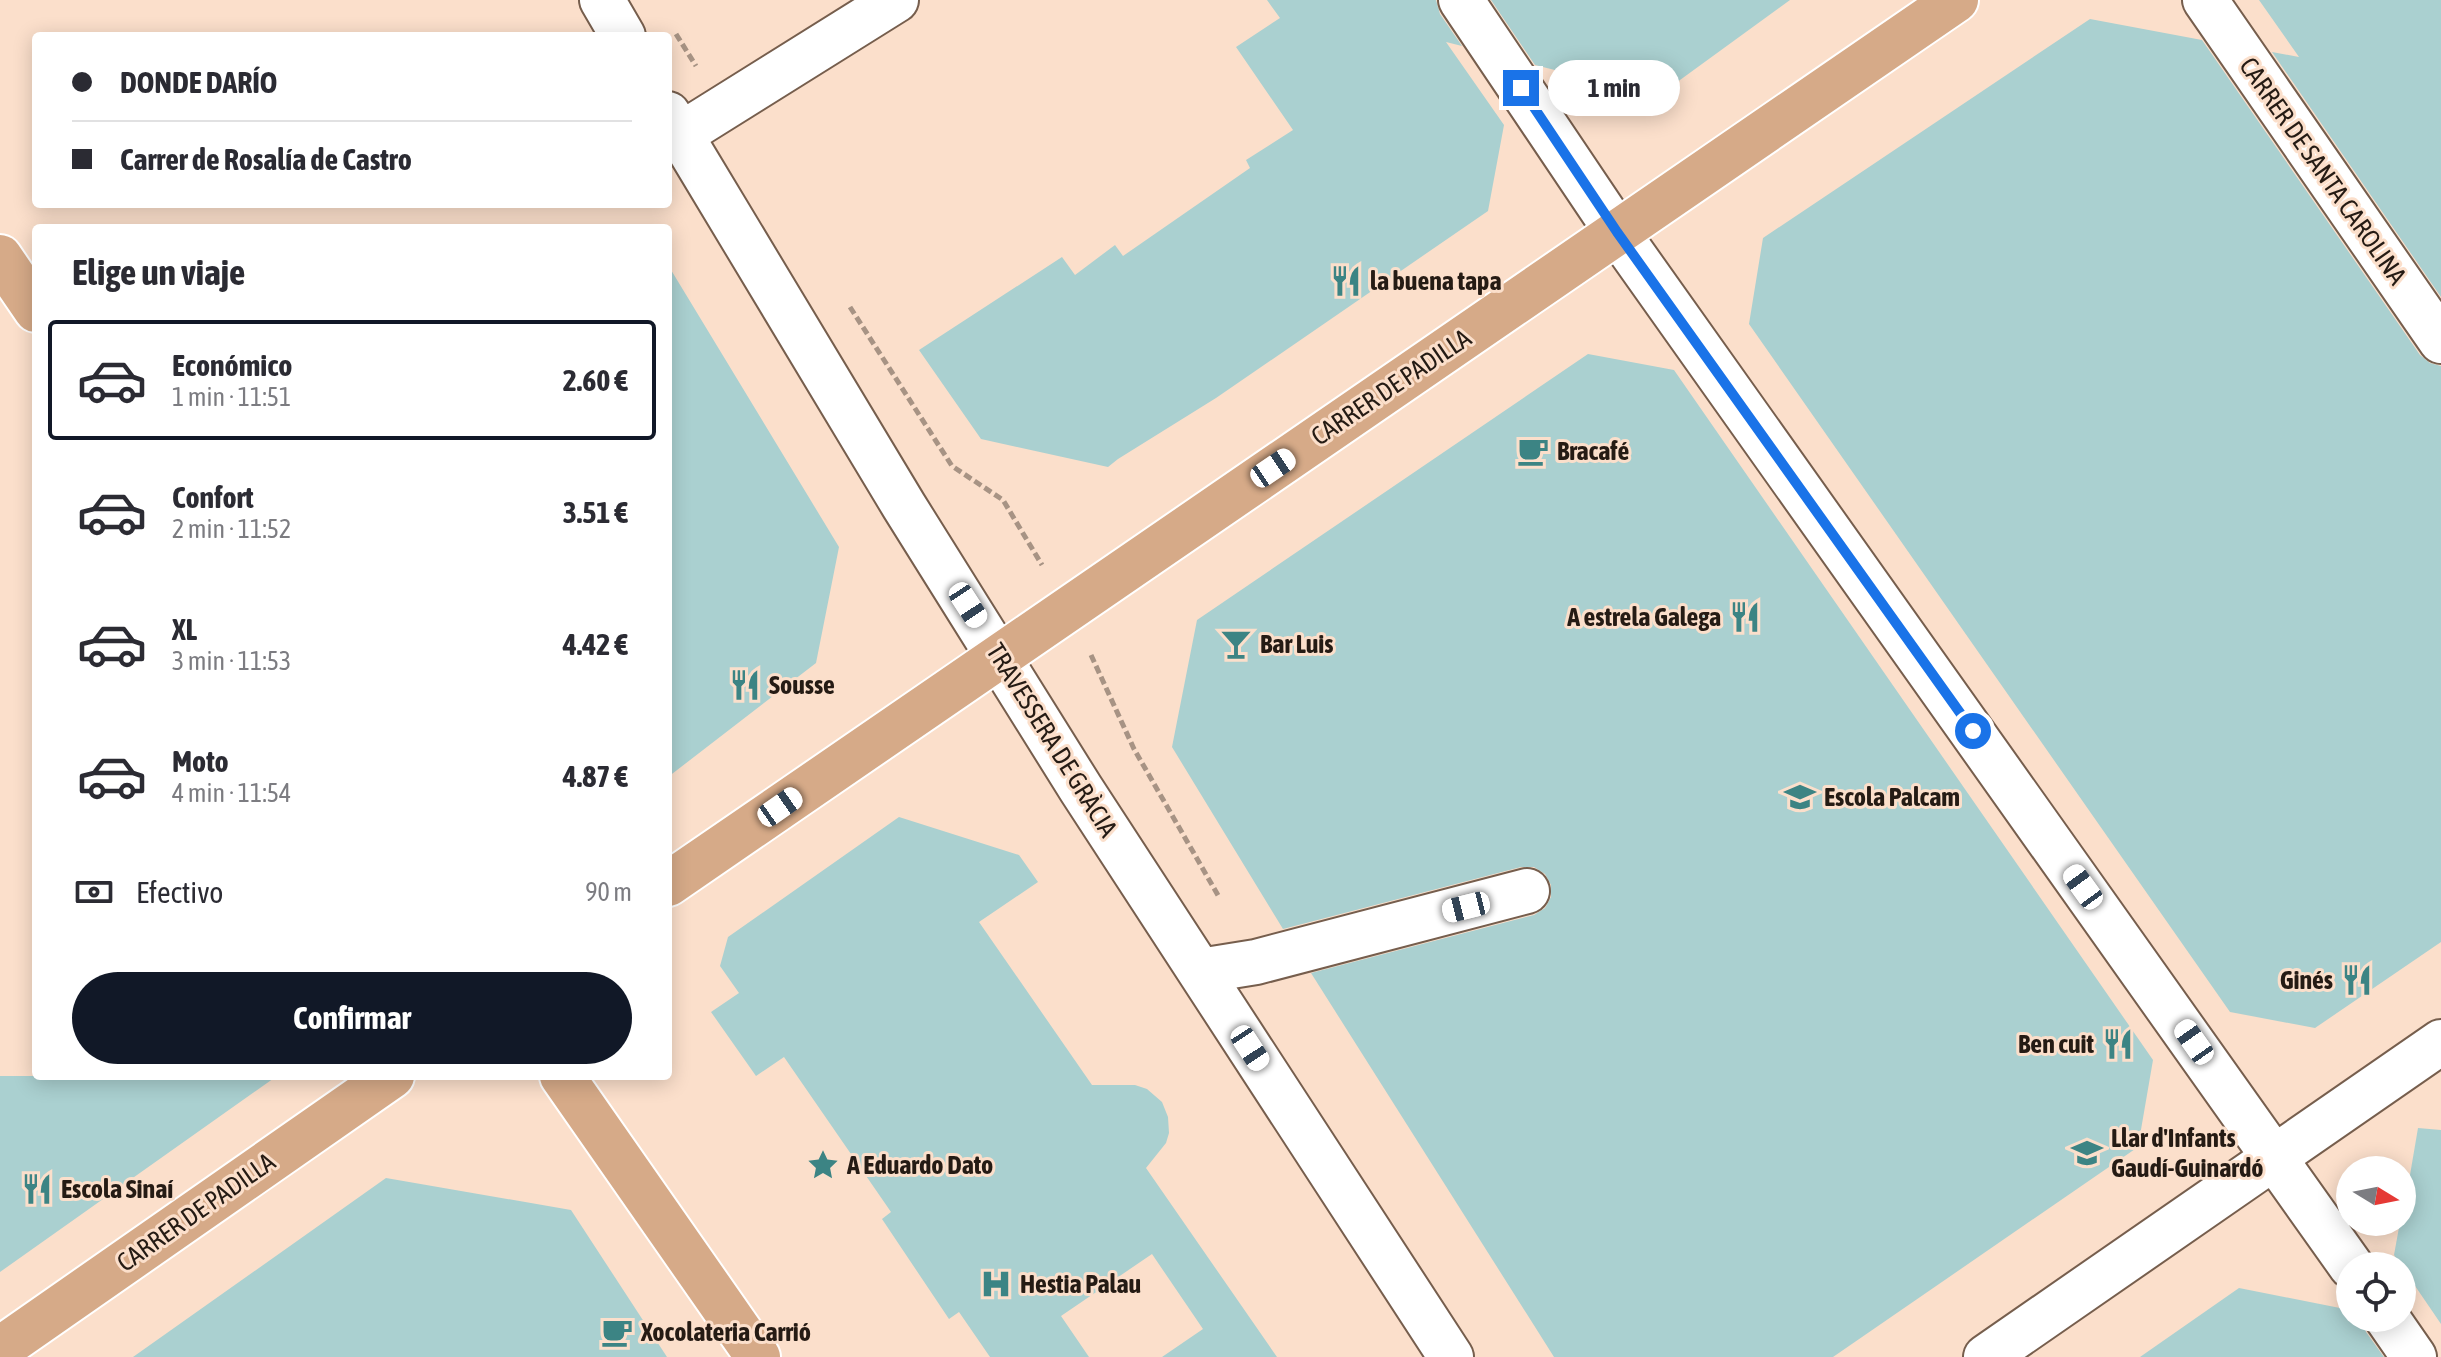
<!DOCTYPE html>
<html lang="es">
<head>
<meta charset="utf-8">
<style>
	body { margin:0; font-family:"Asap Condensed",sans-serif; background:#f7f7f7; color:#2b2b33; height:100vh; display:flex; flex-direction:column; font-size:30px; white-space:nowrap }
	* { box-sizing:border-box; margin:0 }
	p { font-size:26px; color:#7c7c81 }
	.icon { flex:none; width:44px; height:44px; fill:none; stroke:currentColor; stroke-width:2; stroke-linecap:round; stroke-linejoin:round }
	.map { position:relative; flex:1; overflow:hidden }
	.sheet { position:absolute; left:32px; top:224px; width:640px; height:856px; display:flex; flex-direction:column; background:#fff; border-radius:8px; box-shadow:0 4px 20px #0003 }
	.sheet>* { flex:none }
	.guide { position:absolute; left:32px; top:32px; width:640px; height:176px; border-radius:8px; box-shadow:0 4px 20px #0003; display:grid; align-content:center; height:176px; padding:0 40px; background:#fff }
	.needle { width:52px; rotate:100deg }
	.tools { position:absolute; left:2336px; top:1156px; display:grid; gap:16px }
	.tools a { display:grid; place-items:center; width:80px; height:80px; border-radius:50%; background:#fff; box-shadow:0 4px 20px #0003; font-size:40px }
	.end { position:absolute; width:36px; height:36px; margin:-18px; border:10px solid #1a73e8; background:#fff; box-shadow:0 0 0 4px #fff }
	.from { border-radius:50% }
	.bubble { position:absolute; height:56px; border-radius:28px; background:#fff; box-shadow:0 4px 20px #0003; font-size:26px; font-weight:700; line-height:56px; text-align:center }
	.car { position:absolute; width:24px; height:48px; margin:-24px -12px; border-radius:10px; box-shadow:0 0 6px 2px #0007; background:linear-gradient(#fff 24%,#345 0 40%,#fff 0 76%,#345 0 86%,#fff 0) }
	.guide b { display:flex; align-items:center; gap:28px; height:76px; font-size:30px }
	.guide b+b { border-top:2px solid #e1e1e2 }
	.guide i { width:20px; height:20px; background:#2b2b33 }
	ul { padding:0; list-style:none }
	li { display:flex; align-items:center; gap:24px; height:120px; margin:0 16px 12px; padding:0 24px; border:4px solid transparent; border-radius:8px }
	li div { flex:1 }
	li b { display:block; font-size:30px }
	li em { font-style:normal; font-weight:700 }
	li.current { border-color:#111827 }
	li>.icon { width:72px; height:72px; stroke-width:1.5 }
	h2 { padding:0 40px; font-size:36px; line-height:96px }
	.pay { display:flex; align-items:center; gap:20px; height:88px; padding:0 40px; font-size:30px }
	.pay p { margin-inline-start:auto }
	.button { display:flex; gap:16px; margin-top:auto; padding:16px 40px }
	.button a { flex:1; height:92px; border-radius:48px; background:#111827; color:#fff; font-size:32px; font-weight:700; line-height:92px; text-align:center }
	.map>svg:first-child { display:block }
	.building { fill:#aad0d0 }
	.lines { fill:none; stroke-linecap:round; stroke-linejoin:round }
	.minor-casing { stroke:#765e4d; stroke-width:48 }
	.major-casing { stroke:#fff; stroke-width:48 }
	.path { stroke:#a79384; stroke-width:5; stroke-dasharray:8 4; stroke-linecap:butt }
	.minor { stroke:#fff; stroke-width:44 }
	.major { stroke:#d6aa88; stroke-width:44 }
	.route { stroke:#1a73e8; stroke-width:10 }
	.labels { text-anchor:middle; dominant-baseline:central; stroke-width:6; stroke-linejoin:round; paint-order:stroke }
	.street-label { font-size:26px; fill:#251b14; stroke:#fbdfcb }
	.poi-label { font-size:26px; font-weight:bold; fill:#251b14; stroke:#fbdfcb; text-anchor:start }
</style>
</head>
<body>
<div class="map">
<svg width="2441" height="1357" viewBox="0 0 2441 1357">
	<rect width="100%" height="100%" fill="#fbdfcb"/>
	<path class="building" d="M1267,0H1436L1440,14L1462,46L1446,42L1504,125L1488,211L1216,398L1118,459L1108,467L981,439L919,350L1062,257L1075,275L1115,245L1123,256L1250,168L1246,160L1293,130L1236,47L1280,18Z
		M1491,0H1790L1658,96L1535,65Z
		M2259,0H2441V297L2272,52L2299,57Z
		M2090,19L2202,40L2420,355L2430,363L2441,366V942L2315,1028L2230,1012L1749,324L1763,238Z
		M668,265L839,547L816,663L668,777Z
		M1588,354L1674,370L2153,1060L2138,1147L1833,1357H1554L1311,973L1534,915L1545,908L1551,897V885L1545,874L1534,867H1521L1283,929L1172,747L1197,620Z
		M899,817L1019,855L1038,882L979,922L1092,1085H1135L1147,1089L1162,1102L1168,1117L1169,1133L1166,1143L1146,1168L1277,1357H1162L1203,1329L1152,1254L1061,1316L1089,1357H990L959,1312L949,1319L882,1219L891,1212L784,1057L756,1076L711,1012L739,993L720,966L728,937Z
		M0,1076H277L0,1272Z
		M2418,1128L2441,1130V1324L2394,1255L2400,1222H2402Z
		M386,1178L571,1210L667,1357H133Z
		M2239,1288L2350,1310V1318H2362L2366,1332L2384,1357H2140Z"/>
	<g class="lines">
		<defs>
			<path id="minor" d="M602,0L623,36
				M1461,0L1617,232L2351,1266
				M2205,0L2441,341
				M668,114L904,506L1081,789L1451,1357
				M680,135L896,0
				M1200,971L1256,962L1527,891
				M2387,1318L2414,1357
				M1986,1357L2441,1042"/>
			<path id="major" d="M0,257L36,310
				M668,884L1956,0
				M562,1076L758,1357
				M0,1349L392,1076"/>
		</defs>
		<use href="#minor" class="minor-casing"/>
		<use href="#major" class="major-casing"/>
		<path class="path" d="M676,34L696,66
			M850,307L952,466L1003,500L1042,565
			M1091,655L1134,749L1219,897"/>
		<use href="#minor" class="minor"/>
		<use href="#major" class="major"/>
	</g>
	<g class="lines">
		<path class="route" d="M1521,88L1617,232L1973,731"/>
	</g>
	<defs>
		<symbol id="restaurant-bare" viewBox="-9 -9 18 18"><path d="M-5-6h1v4h1v-4h1v4h1v-4h1v5L-1.5 .5V6h-2V.5L-5-1ZM5-6V6H3V1.5H1.5Q1.5-4 5-6Z" fill="#3c8484" stroke="#fbdfcb" stroke-width="2.5" paint-order="stroke"/></symbol>
		<symbol id="cafe-bare" viewBox="-9 -9 18 18"><path d="M-5.5-4.5H6V0H3Q3 3.5 0 3.5H-2.5Q-5.5 3.5-5.5 0ZM3-3.2v2h1.7v-2ZM-6 4.5H4V6H-6Z" fill="#3c8484" stroke="#fbdfcb" stroke-width="2.5" paint-order="stroke"/></symbol>
		<symbol id="bar-bare" viewBox="-9 -9 18 18"><path d="M-6-5H6L.8 .8V4.5H3.5V6h-7V4.5H-.8V.8Z" fill="#3c8484" stroke="#fbdfcb" stroke-width="2.5" paint-order="stroke"/></symbol>
		<symbol id="school-bare" viewBox="-9 -9 18 18"><path d="M0-5L7-2L0 1L-7-2ZM-4 1L0 2.5L4 1V4Q0 6-4 4Z" fill="#3c8484" stroke="#fbdfcb" stroke-width="2.5" paint-order="stroke"/></symbol>
		<symbol id="sight-bare" viewBox="-9 -9 18 18"><path d="M0-6L1.8-2.2L6-1.7L2.9 1.2L3.7 5.4L0 3.3L-3.7 5.4L-2.9 1.2L-6-1.7L-1.8-2.2Z" fill="#3c8484" stroke="#fbdfcb" stroke-width="2.5" paint-order="stroke"/></symbol>
		<symbol id="hospital-bare" viewBox="-9 -9 18 18"><path d="M-5-5h3v3.5h4V-5h3V5h-3V1.5h-4V5h-3Z" fill="#3c8484" stroke="#fbdfcb" stroke-width="2.5" paint-order="stroke"/></symbol>
	</defs>
	<g fill-rule="evenodd">
		<use href="#restaurant-bare" x="1324" y="259" width="44" height="44"/>
		<use href="#cafe-bare" x="1511" y="429" width="44" height="44"/>
		<use href="#restaurant-bare" x="1723" y="595" width="44" height="44"/>
		<use href="#bar-bare" x="1214" y="622" width="44" height="44"/>
		<use href="#restaurant-bare" x="723" y="663" width="44" height="44"/>
		<use href="#school-bare" x="1778" y="775" width="44" height="44"/>
		<use href="#restaurant-bare" x="2335" y="958" width="44" height="44"/>
		<use href="#restaurant-bare" x="2096" y="1022" width="44" height="44"/>
		<use href="#school-bare" x="2065" y="1131" width="44" height="44"/>
		<use href="#sight-bare" x="801" y="1143" width="44" height="44"/>
		<use href="#restaurant-bare" x="15" y="1167" width="44" height="44"/>
		<use href="#hospital-bare" x="974" y="1262" width="44" height="44"/>
		<use href="#cafe-bare" x="595" y="1310" width="44" height="44"/>
	</g>
	<g class="labels">
		<g class="street-label">
			<text transform="translate(2323 171) rotate(55)">CARRER DE SANTA CAROLINA</text>
			<text transform="translate(1391 387) rotate(-34)">CARRER DE PADILLA</text>
			<text transform="translate(1052 740) rotate(58)">TRAVESSERA DE GRÀCIA</text>
			<text transform="translate(196 1212) rotate(-35)">CARRER DE PADILLA</text>
		</g>
		<g class="poi-label">
			<text x="1370" y="281">la buena tapa</text>
			<text x="1557" y="451">Bracafé</text>
			<text x="1721" y="617" text-anchor="end">A estrela Galega</text>
			<text x="1260" y="644">Bar Luis</text>
			<text x="769" y="685">Sousse</text>
			<text x="1824" y="797">Escola Palcam</text>
			<text x="2333" y="980" text-anchor="end">Ginés</text>
			<text x="2094" y="1044" text-anchor="end">Ben cuit</text>
			<text x="2111" y="1138">Llar d'Infants<tspan x="2111" dy="30">Gaudí-Guinardó</tspan></text>
			<text x="847" y="1165">A Eduardo Dato</text>
			<text x="61" y="1189">Escola Sinaí</text>
			<text x="1020" y="1284">Hestia Palau</text>
			<text x="641" y="1332">Xocolateria Carrió</text>
		</g>
	</g>
</svg>
<div class="tools">
<a><svg class="needle" viewBox="-14 -14 28 28"><path d="M0-13l5 13h-10z" fill="#e53935"/><path d="M0 13l5-13h-10z" fill="#7c7c81"/></svg></a>
<a><svg class="icon" aria-label="locate" viewBox="0 0 24 24"><circle cx="12" cy="12" r="6"/><path d="M12 2v4M12 18v4M2 12h4M18 12h4"/></svg></a>
</div>
<i class="end from" style="left:1973px;top:731px"></i>
<i class="end" style="left:1521px;top:88px"></i>
<div class="bubble" style="left:1548px;top:60px;width:132px">1 min</div>
<i class="car" style="left:1273px;top:468px;rotate:56deg"></i>
<i class="car" style="left:968px;top:605px;rotate:147deg"></i>
<i class="car" style="left:780px;top:807px;rotate:55deg"></i>
<i class="car" style="left:2083px;top:887px;rotate:324deg"></i>
<i class="car" style="left:1466px;top:907px;rotate:256deg"></i>
<i class="car" style="left:2194px;top:1042px;rotate:325deg"></i>
<i class="car" style="left:1250px;top:1048px;rotate:147deg"></i>
<div class="guide">
<b><i class="from"></i>DONDE DARÍO</b>
<b><i></i>Carrer de Rosalía de Castro</b>
</div>
<section class="sheet">
<h2>Elige un viaje</h2>
<ul>
<li class="current"><svg class="icon" aria-label="car" viewBox="0 0 24 24"><path d="M5 17H2v-5l4-1 3-4h7l3 4 3 1v5h-3M9 17h6M6 11h13"/><circle cx="7" cy="17" r="2"/><circle cx="17" cy="17" r="2"/></svg><div><b>Económico</b><p>1 min · 11:51</p></div><em>2.60 €</em></li>
<li><svg class="icon" aria-label="car" viewBox="0 0 24 24"><path d="M5 17H2v-5l4-1 3-4h7l3 4 3 1v5h-3M9 17h6M6 11h13"/><circle cx="7" cy="17" r="2"/><circle cx="17" cy="17" r="2"/></svg><div><b>Confort</b><p>2 min · 11:52</p></div><em>3.51 €</em></li>
<li><svg class="icon" aria-label="car" viewBox="0 0 24 24"><path d="M5 17H2v-5l4-1 3-4h7l3 4 3 1v5h-3M9 17h6M6 11h13"/><circle cx="7" cy="17" r="2"/><circle cx="17" cy="17" r="2"/></svg><div><b>XL</b><p>3 min · 11:53</p></div><em>4.42 €</em></li>
<li><svg class="icon" aria-label="car" viewBox="0 0 24 24"><path d="M5 17H2v-5l4-1 3-4h7l3 4 3 1v5h-3M9 17h6M6 11h13"/><circle cx="7" cy="17" r="2"/><circle cx="17" cy="17" r="2"/></svg><div><b>Moto</b><p>4 min · 11:54</p></div><em>4.87 €</em></li>
</ul>
<div class="pay"><svg class="icon" aria-label="cash" viewBox="0 0 24 24"><path d="M3 7h18v10H3z"/><circle cx="12" cy="12" r="2"/></svg>Efectivo<p>90 m</p></div>
<div class="button"><a>Confirmar</a></div>
</section>
</div>
</body>
</html>
